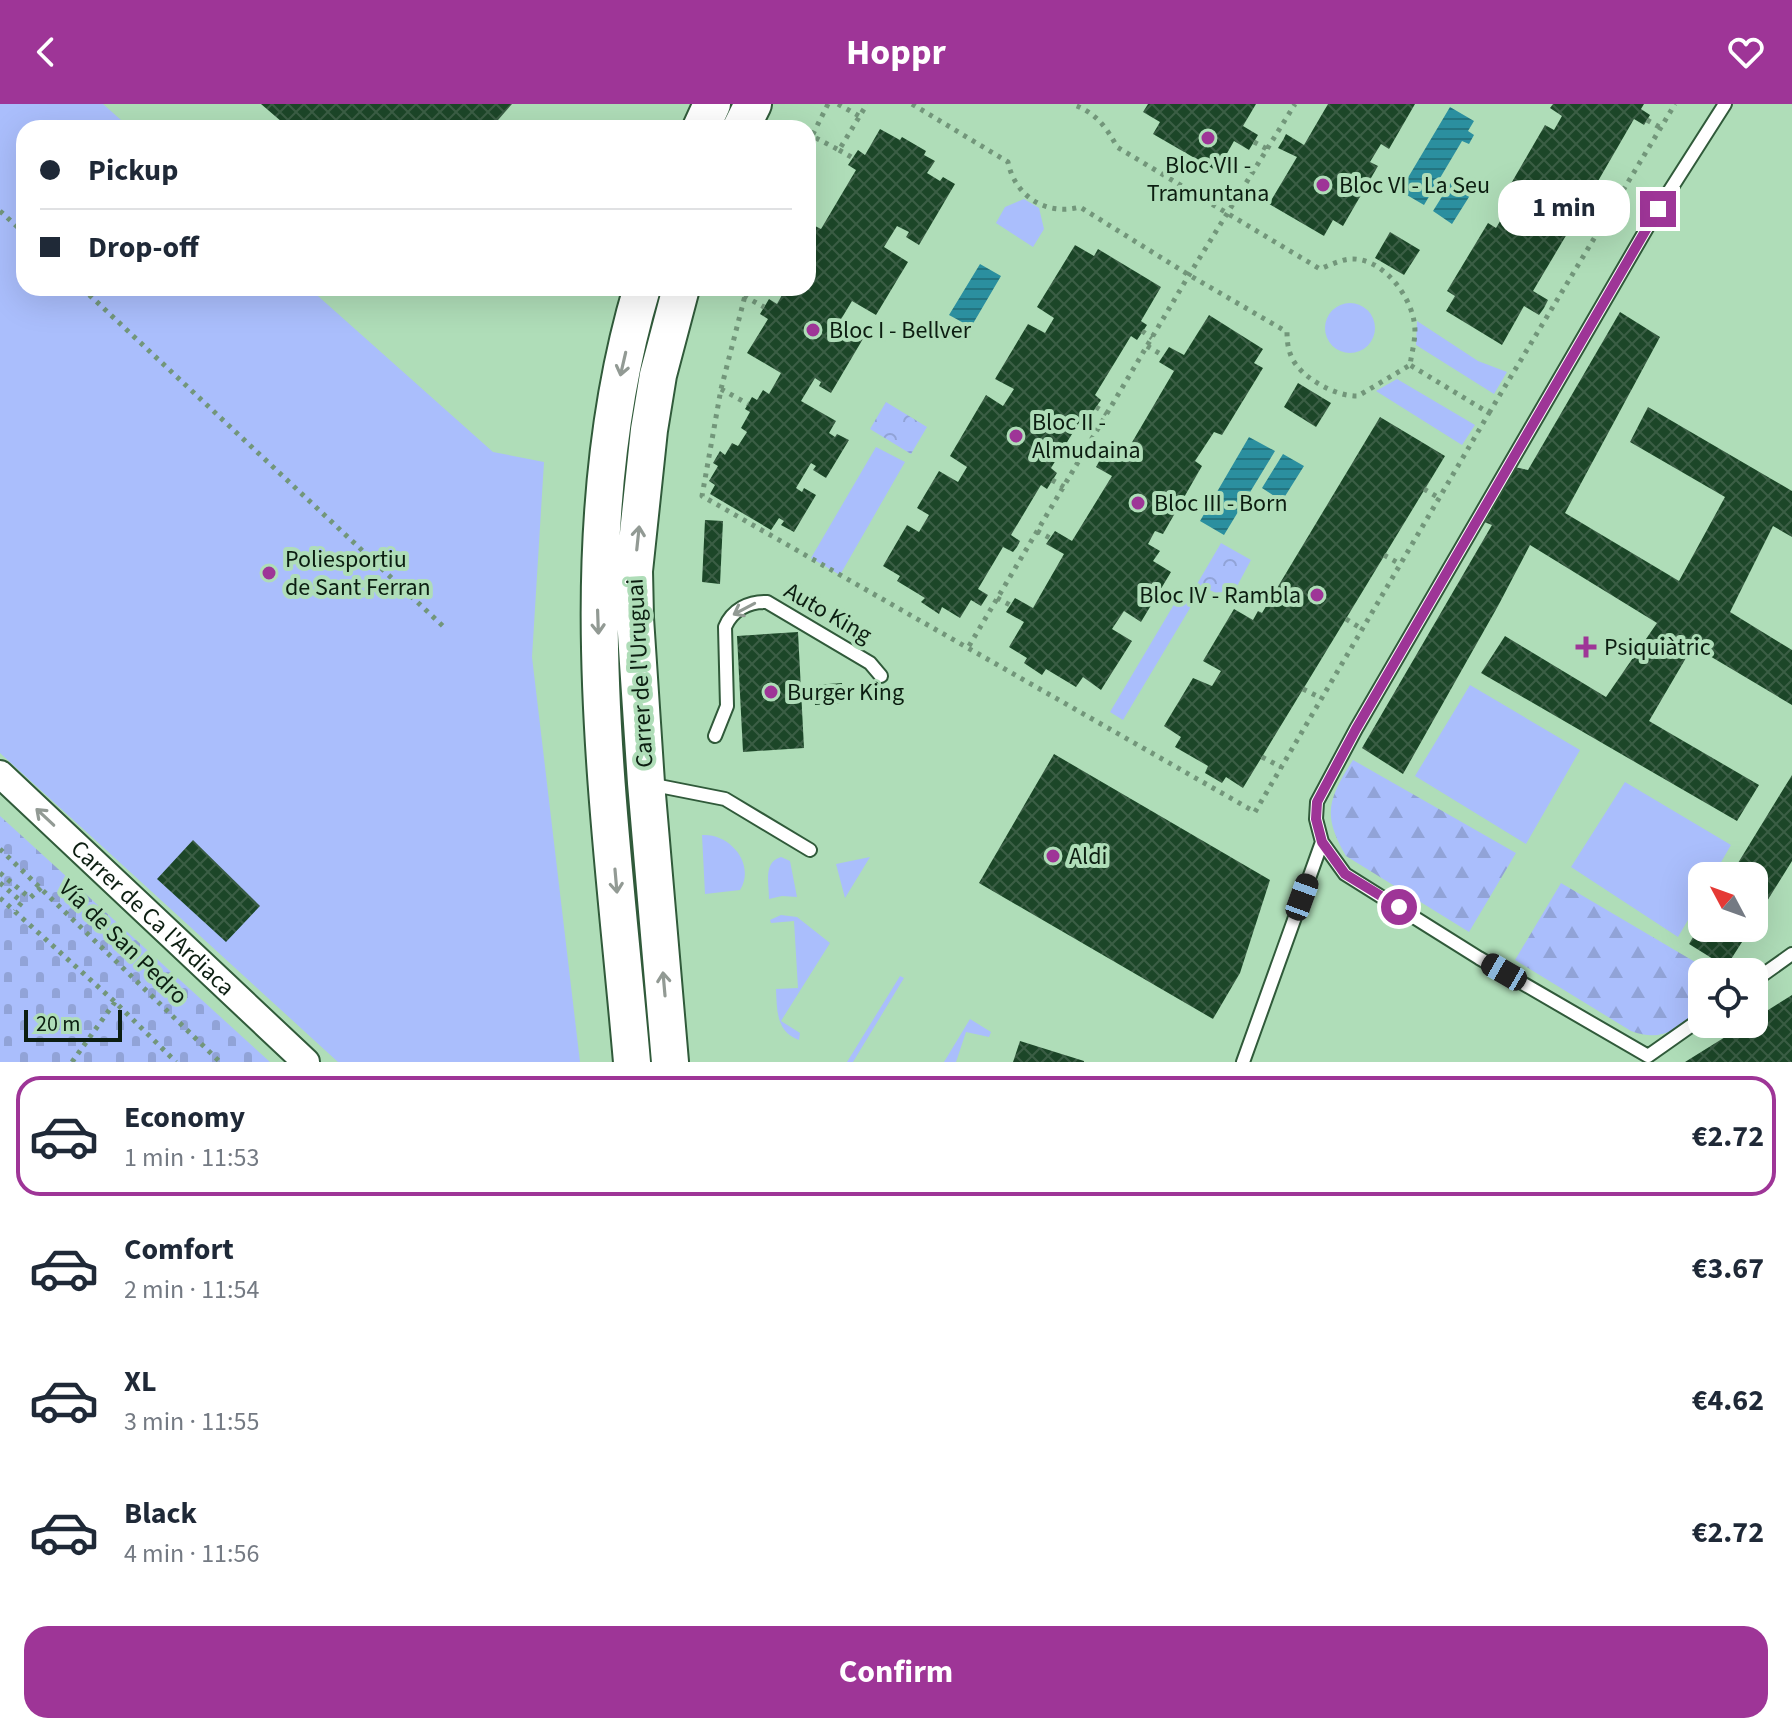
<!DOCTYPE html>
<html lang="en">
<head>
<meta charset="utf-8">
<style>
	body { margin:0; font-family:"Source Sans 3",sans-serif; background:#f6f6f7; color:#1f2937; height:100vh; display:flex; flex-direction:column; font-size:30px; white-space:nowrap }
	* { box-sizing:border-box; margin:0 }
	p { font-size:26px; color:#747a83 }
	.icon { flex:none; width:44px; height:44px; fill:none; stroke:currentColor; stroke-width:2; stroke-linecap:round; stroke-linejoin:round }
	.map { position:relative; height:958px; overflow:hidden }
	.drawer { display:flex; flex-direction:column; background:#fff; flex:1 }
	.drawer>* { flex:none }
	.top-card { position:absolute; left:16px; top:16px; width:800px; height:176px; border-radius:24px; box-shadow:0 8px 32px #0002; display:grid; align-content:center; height:176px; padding:0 24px; background:#fff }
	.needle { width:52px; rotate:311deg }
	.fabs { position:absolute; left:1688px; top:758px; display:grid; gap:16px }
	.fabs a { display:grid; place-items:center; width:80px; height:80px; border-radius:16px; background:#fff; box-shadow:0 8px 32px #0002; font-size:40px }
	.scale { position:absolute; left:24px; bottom:20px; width:98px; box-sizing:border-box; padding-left:8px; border:4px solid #0c1e11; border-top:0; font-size:22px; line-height:28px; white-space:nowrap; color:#0c1e11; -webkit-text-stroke:6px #afddb8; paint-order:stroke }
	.end { position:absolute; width:36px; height:36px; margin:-18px; border:10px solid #9e3597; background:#fff; box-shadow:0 0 0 4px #fff }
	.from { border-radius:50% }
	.bubble { position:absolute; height:56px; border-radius:24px; background:#fff; box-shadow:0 8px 32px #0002; font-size:26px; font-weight:700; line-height:56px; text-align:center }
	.car { position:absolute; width:24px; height:48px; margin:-24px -12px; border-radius:10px; box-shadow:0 0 6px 2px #0007; background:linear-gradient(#222 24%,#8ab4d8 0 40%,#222 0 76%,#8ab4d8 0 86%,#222 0) }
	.top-card b { display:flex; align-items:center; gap:28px; height:76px; font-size:30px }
	.top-card b+b { border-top:2px solid #e0e1e3 }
	.top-card i { width:20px; height:20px; background:#1f2937 }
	ul { padding:14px 0 0; list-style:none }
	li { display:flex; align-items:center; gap:24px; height:120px; margin:0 16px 12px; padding:0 8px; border:4px solid transparent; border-radius:24px }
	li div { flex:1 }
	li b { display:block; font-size:30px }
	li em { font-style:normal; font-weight:700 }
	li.current { border-color:#9e3597 }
	li>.icon { width:72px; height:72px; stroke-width:1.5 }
	.action { display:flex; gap:16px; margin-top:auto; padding:16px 24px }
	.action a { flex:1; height:92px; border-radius:24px; background:#9e3597; color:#fff; font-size:32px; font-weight:700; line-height:92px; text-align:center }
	header { display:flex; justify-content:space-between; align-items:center; height:104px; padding:0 24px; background:#9e3597; color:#fff; font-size:36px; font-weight:700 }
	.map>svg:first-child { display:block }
	.green { fill:#aabefc }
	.forest { fill:url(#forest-firs) }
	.cemetery { fill:url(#cemetery-stones) }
	.park { fill:url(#park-crowns) }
	.water { fill:url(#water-rules) }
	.building { fill:url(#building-cross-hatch) }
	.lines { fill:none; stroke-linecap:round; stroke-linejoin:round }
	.lane-casing { stroke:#305a3a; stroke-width:16 }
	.street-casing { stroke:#305a3a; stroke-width:30 }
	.secondary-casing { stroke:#305a3a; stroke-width:40 }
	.path { stroke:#72967a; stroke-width:5; stroke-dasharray:4 6; stroke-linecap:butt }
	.lane { stroke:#fff; stroke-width:12 }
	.street { stroke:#fff; stroke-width:26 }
	.secondary { stroke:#fff; stroke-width:36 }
	.oneway { stroke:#929a94 }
	.route { stroke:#9e3597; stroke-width:10 }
	.poi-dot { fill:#9e3597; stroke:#afddb8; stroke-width:3 }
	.labels { text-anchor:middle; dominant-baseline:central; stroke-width:8; stroke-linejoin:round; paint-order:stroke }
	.poi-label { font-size:24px; fill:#0c1e11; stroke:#afddb8; text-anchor:start }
	.street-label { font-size:24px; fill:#0c1e11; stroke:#afddb8 }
</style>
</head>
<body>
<header><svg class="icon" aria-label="back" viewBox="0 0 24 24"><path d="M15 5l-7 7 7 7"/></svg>Hoppr<svg class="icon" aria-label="heart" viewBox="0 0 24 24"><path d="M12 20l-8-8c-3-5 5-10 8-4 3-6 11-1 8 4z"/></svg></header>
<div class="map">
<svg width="1792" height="958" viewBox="0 0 1792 958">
	<defs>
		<pattern id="forest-firs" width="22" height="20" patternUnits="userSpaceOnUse" patternTransform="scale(2)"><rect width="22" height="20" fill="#aabefc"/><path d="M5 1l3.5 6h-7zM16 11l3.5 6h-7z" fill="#91a3d7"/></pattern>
		<pattern id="cemetery-stones" width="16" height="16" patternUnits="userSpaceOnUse" patternTransform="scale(2)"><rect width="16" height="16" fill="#aabefc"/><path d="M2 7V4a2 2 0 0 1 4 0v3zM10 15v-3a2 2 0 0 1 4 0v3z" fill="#91a3d7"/></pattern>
		<pattern id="park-crowns" width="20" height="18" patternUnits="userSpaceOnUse" patternTransform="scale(2)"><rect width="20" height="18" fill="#aabefc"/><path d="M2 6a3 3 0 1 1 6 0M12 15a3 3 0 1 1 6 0" fill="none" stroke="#91a3d7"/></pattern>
		<pattern id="water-rules" width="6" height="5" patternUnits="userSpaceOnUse" patternTransform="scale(2)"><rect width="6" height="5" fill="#2b8f9f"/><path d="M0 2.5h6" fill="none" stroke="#237480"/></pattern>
		<pattern id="building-cross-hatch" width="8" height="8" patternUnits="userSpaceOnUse" patternTransform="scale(2)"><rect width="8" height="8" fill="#1c4628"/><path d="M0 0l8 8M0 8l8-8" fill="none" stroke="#3b5e45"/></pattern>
	</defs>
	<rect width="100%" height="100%" fill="#afddb8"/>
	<path class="green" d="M0,0H103L130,24H24V184H309L493,348L544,358L532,553L580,958H338L0,649Z
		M1024,95L1039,104L1044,125L1033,143L996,119L1005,103Z
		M1325 224a25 25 0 1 1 50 0a25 25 0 1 1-50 0Z
		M1417,217L1478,257L1507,268L1494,290L1416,241Z
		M1397,275L1475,321L1462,341L1376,287Z
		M876,343L905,358L840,471L811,454Z
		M1179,492L1193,499L1123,616L1110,608Z
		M1470,581L1580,646L1526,740L1415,672Z
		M1625,678L1731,741L1713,772H1702V792L1678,833L1571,763Z
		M702,731C730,729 756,760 740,786L705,790Z
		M781,753L790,757L797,793L782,792L769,795C769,779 763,758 781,753Z
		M870,753L845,794L836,760Z
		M781,811L797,813L830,839L781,917L800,929L799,936C776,928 777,906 776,885L798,884L794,817L771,819L770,816Z
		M900,872L904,874L853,958H847Z
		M970,915L991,928L989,933L966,928L956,958H944Z"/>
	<path class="forest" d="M1353,656L1516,749L1469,828L1346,752C1322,711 1328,695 1353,656Z
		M1561,779L1712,868H1702V907C1676,924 1663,939 1631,927L1515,856Z"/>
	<path class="cemetery" d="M0,712L270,958H0Z"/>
	<path class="park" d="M886,298L927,323L911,350L870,325Z
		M1221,439L1251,456L1235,486L1216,489L1197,480Z"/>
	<path class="water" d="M1450,3L1474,17L1468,27L1474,31L1469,40L1462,37L1424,101L1400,87Z
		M1453,75L1474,85L1452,120L1433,107Z
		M980,160L1001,172L971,223L949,211Z
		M1249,333L1275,347L1224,431L1200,417Z
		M1283,350L1304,362L1282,397L1262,384Z"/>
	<path class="building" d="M261,0H512L491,24H289Z
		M1148,0H1256L1243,22L1258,31L1249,46L1234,37L1217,67L1153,30L1160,18L1143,8Z
		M1328,0H1415L1389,45L1381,40L1370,58L1378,62L1343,122L1333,116L1324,132L1269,100L1297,53L1278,44L1283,36L1286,30L1304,41Z
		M1553,0H1644L1641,5L1650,11L1644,21L1634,15L1594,84L1609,93L1605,99L1600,107L1586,98L1533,187L1548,196L1544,204L1539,211L1524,202L1502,241L1446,207L1455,192L1447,187L1488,119L1496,124L1513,95L1505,90L1545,21L1554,26L1562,12L1550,4Z
		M880,25L900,36L902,33L926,47L924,51L935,57L927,69L940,77L943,73L955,80L919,141L906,133L909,128L897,122L884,143L908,158L876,211L852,197L840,217L852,224L855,221L867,228L831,289L819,282L821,278L815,274L801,297L836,317L829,329L835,333L837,330L849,336L826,374L813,366L816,362L811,359L796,384L802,388L804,384L816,391L794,428L781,421L784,417L779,414L771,426L710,390L715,381L709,377L718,362L713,359L720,347L725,351L732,339L738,342L747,328L741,324L750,308L745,305L748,300L752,293L757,296L763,286L769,290L781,269L747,249L768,215L760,210L769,195L777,200L786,184H808V146L811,140L808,138V128L813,121L821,125L856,66L848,61L858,46L865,51Z
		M1390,128L1420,146L1404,171L1375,154Z
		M1075,141L1094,152L1098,145L1161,183L1141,217L1147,221L1137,236L1131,232L1095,291L1101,296L1090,312L1085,309L1051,364L1057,369L1047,385L1041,381L1011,431L1020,437L1017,443L1013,448L1003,443L978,485L988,491L981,502L971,496L960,514L942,503L939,510L921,498L925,494L897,477L900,472L883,462L907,421L919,428L929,411L917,404L939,367L958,378L967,363L950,352L986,291L1003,302L1014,285L995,275L1028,220L1045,229L1054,214L1037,203Z
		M1620,208L1660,233L1565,409L1679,477L1725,393L1630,338L1648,303L1792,387V433L1773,422L1730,508L1792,546V601L1693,542L1649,617L1759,681L1737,717L1481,569L1505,532L1606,593L1657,519L1530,441L1498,502L1403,670L1362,644L1492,421L1479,416L1514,363L1528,366Z
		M1209,211L1263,245L1254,259L1263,264L1222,331L1214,328L1195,357L1202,362L1163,430L1155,427L1148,440L1160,447L1153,457L1171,468L1141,518L1124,507L1112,525L1132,537L1101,586L1083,573L1076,583L1046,565L1042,571L1024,559L1027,554L1009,543L1024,518L1006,508L1015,494L1033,504L1064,450L1046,440L1055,427L1072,437L1112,372L1096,363L1104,348L1121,357L1174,267L1159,258L1169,243L1184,251Z
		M1298,279L1331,299L1316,323L1284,303Z
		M1380,313L1445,352L1243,684L1226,673L1222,679L1205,669L1208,662L1175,643L1181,633L1164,622L1193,574L1212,582L1221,567L1203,557L1234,505L1253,516L1258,507L1262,509Z
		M705,416L723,417L720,480L702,478Z
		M798,528L804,644L743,648L737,532Z
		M842,579L843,599L815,601L814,581Z
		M1054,650L1270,776L1240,869L1213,915L979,779Z
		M1792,671V757L1754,818V772H1730Z
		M193,736L260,802L226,838L157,775Z
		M1702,818V824H1751L1726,863L1689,840Z
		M1792,891V958H1685L1746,920H1754V915Z
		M1020,937L1084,957V958H1013Z"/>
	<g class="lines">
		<defs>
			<path id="lane" d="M715,632L727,602L725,523C732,506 749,497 767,498L870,559L881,572
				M649,680L725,695L810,746
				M1754,877L1792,850
				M1702,914L1648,952L1479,854L1345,770L1322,738L1316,715L1317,698L1356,625L1658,105L1725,0
				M1243,958L1322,738"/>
			<g id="street">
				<path id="s1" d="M0,670L306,958"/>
			</g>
			<path id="secondary" d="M701,24L712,0
				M741,24L753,0
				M632,958C610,703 567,434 642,184
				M670,958L646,679L635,514L634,467L649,326L658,271L681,184"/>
		</defs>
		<use href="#lane" class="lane-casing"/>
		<use href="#street" class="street-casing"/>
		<use href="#secondary" class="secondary-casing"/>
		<path class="path" d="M828,0L812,32L839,46L867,0
			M838,0L859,12
			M912,0L1008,58C1015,93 1047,112 1080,103L1189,171L1287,228C1287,237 1288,246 1292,254C1301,274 1337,293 1358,292L1410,261C1412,247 1417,231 1414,217C1409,189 1381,153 1350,155C1340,156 1330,161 1320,165L1117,43C1106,22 1094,7 1071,0
			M1647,16L1661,24
			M1254,38L1267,45
			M808,40L812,32
			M839,46L853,54
			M0,107L24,129
			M82,184L445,524
			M747,184L721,285L702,392L1255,708L1489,309L1410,261
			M744,192L764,203
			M1142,227L1152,234
			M1147,242L1164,252
			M721,285L748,300
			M1096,303L1107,310
			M1489,309L1675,0
			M1084,348L1100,356
			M1052,376L1064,383
			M1424,385L1439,394
			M1037,427L1050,434
			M1384,451L1400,460
			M997,494L1010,501
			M1346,515L1362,525
			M969,542L1189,171L1295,0
			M1303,585L1321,594
			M1262,653L1281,663
			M0,745L220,958
			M0,769L30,794L41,784
			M0,779L22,798L15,807
			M0,794L115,898L176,958
			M72,958L115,898"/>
		<use href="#lane" class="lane"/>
		<use href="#street" class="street"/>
		<use href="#secondary" class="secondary"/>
	</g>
	<defs><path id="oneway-shaft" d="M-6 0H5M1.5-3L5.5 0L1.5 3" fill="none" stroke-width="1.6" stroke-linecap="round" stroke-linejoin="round" transform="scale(2)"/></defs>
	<g class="oneway">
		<use href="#oneway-shaft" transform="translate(623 260) rotate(103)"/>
		<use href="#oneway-shaft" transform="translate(638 434) rotate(-84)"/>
		<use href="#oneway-shaft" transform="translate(744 505) rotate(152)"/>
		<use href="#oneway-shaft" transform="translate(598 518) rotate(88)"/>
		<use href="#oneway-shaft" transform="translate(45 713) rotate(-137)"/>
		<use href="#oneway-shaft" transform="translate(616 777) rotate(85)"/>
		<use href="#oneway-shaft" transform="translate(664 880) rotate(-95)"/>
	</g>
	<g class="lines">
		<path class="route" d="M1399,803L1345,770L1322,738L1316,715L1317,698L1356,625L1658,105"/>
	</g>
	<g class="poi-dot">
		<circle cx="1208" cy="34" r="8"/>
		<circle cx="1323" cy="81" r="8"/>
		<circle cx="813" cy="226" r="8"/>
		<circle cx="1016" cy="332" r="8"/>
		<circle cx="1138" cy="399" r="8"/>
		<circle cx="269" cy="469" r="8"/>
		<circle cx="1317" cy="491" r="8"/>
		<path d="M1582 531h8v8h8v8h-8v8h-8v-8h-8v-8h8z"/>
		<circle cx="771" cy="588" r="8"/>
		<circle cx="1053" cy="752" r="8"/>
	</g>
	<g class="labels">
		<g class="poi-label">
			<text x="1208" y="61" text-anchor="middle">Bloc VII -<tspan x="1208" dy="28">Tramuntana</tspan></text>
			<text x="1339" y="81">Bloc VI - La Seu</text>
			<text x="829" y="226">Bloc I - Bellver</text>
			<text x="1032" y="318">Bloc II -<tspan x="1032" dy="28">Almudaina</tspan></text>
			<text x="1154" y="399">Bloc III - Born</text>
			<text x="285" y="455">Poliesportiu<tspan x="285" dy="28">de Sant Ferran</tspan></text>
			<text x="1301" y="491" text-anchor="end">Bloc IV - Rambla</text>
			<text x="1604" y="543">Psiquiàtric</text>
			<text x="787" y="588">Burger King</text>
			<text x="1069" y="752">Aldi</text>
		</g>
		<g class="street-label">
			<text transform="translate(828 509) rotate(30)">Auto King</text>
			<text transform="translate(640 569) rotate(-93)">Carrer de l'Uruguai</text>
			<text stroke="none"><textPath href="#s1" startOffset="210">Carrer de Ca l'Ardiaca</textPath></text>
			<text transform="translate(123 838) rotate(44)">Vía de San Pedro</text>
		</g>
	</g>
</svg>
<div class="fabs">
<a><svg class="needle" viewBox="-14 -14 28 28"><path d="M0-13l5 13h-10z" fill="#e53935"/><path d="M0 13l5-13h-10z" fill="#747a83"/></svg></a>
<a><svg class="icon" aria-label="locate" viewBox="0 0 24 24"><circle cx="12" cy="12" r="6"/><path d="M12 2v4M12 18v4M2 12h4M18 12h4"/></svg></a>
</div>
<div class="scale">20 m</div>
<i class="end from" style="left:1399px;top:803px"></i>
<i class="end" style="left:1658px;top:105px"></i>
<div class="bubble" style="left:1498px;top:76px;width:132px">1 min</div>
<i class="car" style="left:1302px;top:793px;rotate:20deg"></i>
<i class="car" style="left:1504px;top:868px;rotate:300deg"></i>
<div class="top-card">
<b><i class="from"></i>Pickup</b>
<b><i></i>Drop-off</b>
</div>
</div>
<section class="drawer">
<ul>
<li class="current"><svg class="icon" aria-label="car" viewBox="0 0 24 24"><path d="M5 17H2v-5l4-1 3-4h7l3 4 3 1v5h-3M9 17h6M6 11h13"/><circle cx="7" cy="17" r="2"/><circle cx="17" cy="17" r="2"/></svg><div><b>Economy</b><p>1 min · 11:53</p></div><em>€2.72</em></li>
<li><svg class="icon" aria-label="car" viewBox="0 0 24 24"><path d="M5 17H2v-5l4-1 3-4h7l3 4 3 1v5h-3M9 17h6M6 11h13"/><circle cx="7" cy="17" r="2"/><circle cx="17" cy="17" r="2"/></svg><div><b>Comfort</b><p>2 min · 11:54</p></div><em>€3.67</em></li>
<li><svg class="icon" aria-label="car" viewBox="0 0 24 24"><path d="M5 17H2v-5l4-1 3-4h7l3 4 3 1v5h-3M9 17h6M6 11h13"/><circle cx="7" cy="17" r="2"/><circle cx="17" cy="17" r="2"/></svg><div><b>XL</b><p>3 min · 11:55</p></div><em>€4.62</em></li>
<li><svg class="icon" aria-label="car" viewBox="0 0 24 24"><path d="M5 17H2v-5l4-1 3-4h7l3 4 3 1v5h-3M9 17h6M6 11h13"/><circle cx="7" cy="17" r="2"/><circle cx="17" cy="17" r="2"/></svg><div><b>Black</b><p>4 min · 11:56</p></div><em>€2.72</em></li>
</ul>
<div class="action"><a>Confirm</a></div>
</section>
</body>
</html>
